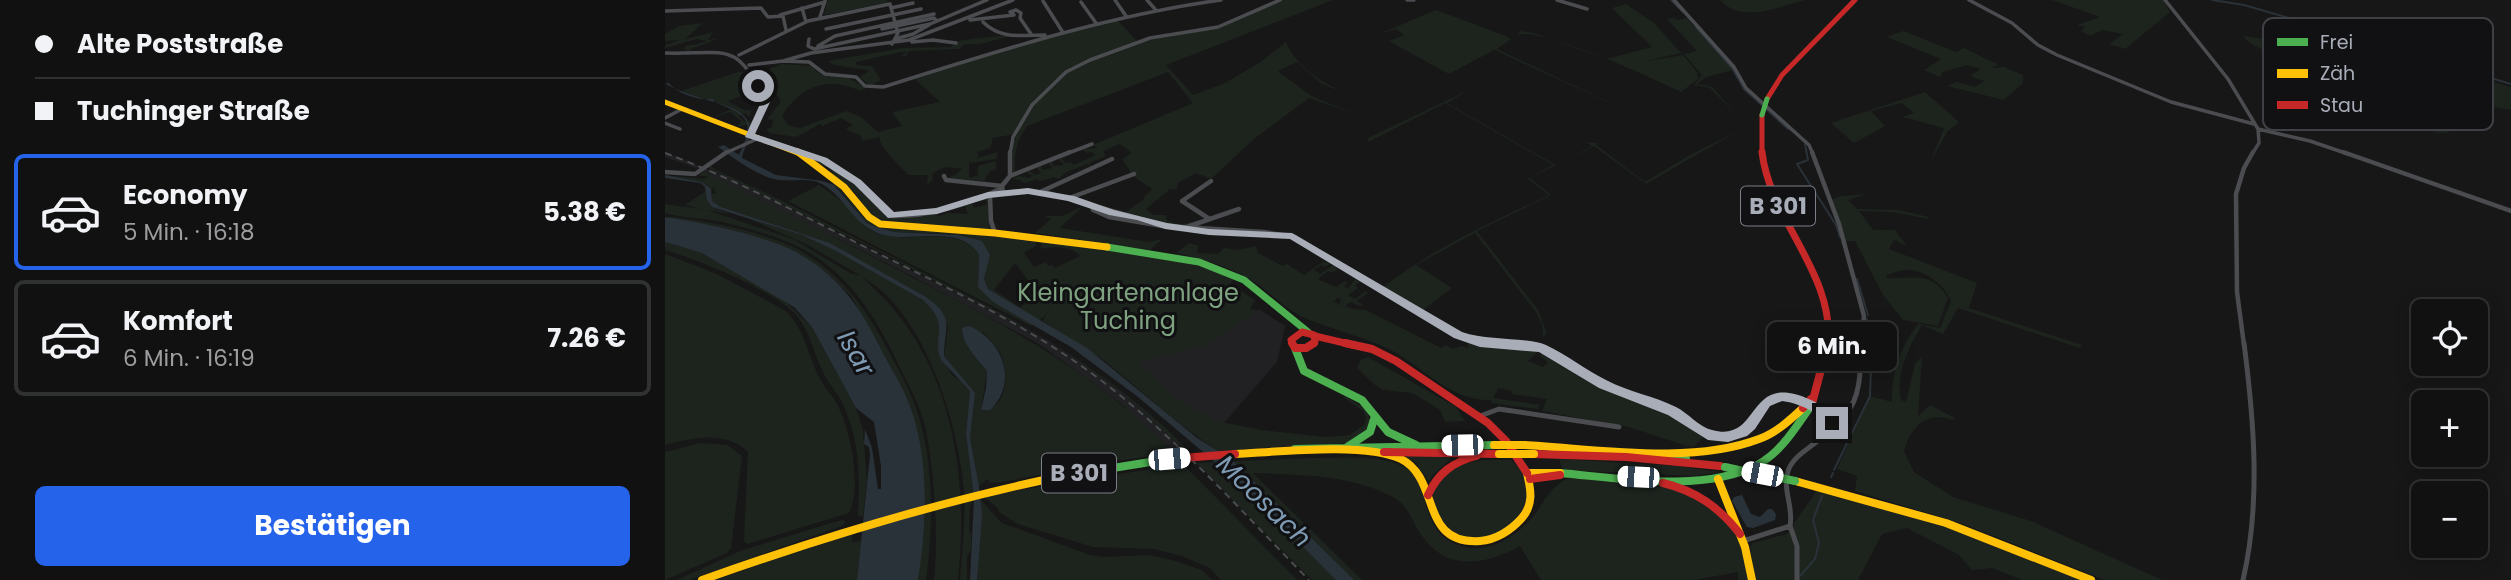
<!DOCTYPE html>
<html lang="de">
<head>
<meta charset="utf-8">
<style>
	body { margin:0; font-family:Poppins,sans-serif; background:#1a1a1a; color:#f1f3f6; height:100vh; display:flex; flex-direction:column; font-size:26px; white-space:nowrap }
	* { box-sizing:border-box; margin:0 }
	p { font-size:23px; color:#9c9d9f }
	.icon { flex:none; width:38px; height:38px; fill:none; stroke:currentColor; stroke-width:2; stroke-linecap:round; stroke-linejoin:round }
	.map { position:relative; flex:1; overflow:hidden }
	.side { display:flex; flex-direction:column; background:#111; width:665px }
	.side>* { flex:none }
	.top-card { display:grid; align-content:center; height:154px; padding:0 35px; background:#111 }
	.fabs { position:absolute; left:1746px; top:299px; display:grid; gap:14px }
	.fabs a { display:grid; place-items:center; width:77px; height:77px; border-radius:10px; background:#111; box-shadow:0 4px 18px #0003,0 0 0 2px #303131; font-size:35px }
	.end { position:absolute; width:32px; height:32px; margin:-16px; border:9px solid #a8adb8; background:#111; box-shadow:0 0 0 4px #111 }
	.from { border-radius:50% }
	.bubble { position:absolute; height:49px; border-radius:10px; background:#111; box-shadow:0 4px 18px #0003,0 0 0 2px #303131; font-size:23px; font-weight:700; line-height:49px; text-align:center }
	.car { position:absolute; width:21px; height:42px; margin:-21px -10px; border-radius:9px; box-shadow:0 0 5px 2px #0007; background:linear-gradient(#fff 24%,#345 0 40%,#fff 0 76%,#345 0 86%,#fff 0) }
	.top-card b { display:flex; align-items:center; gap:24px; height:66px; font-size:26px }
	.top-card b+b { border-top:2px solid #303131 }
	.top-card i { width:18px; height:18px; background:#f1f3f6 }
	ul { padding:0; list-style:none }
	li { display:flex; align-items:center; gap:21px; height:116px; margin:0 14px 10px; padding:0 21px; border:4px solid #303131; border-radius:10px }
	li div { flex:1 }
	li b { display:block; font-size:26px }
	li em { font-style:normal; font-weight:700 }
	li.on { border-color:#2563eb }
	li>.icon { width:63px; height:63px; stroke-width:1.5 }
	.cta { display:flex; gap:14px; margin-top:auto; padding:14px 35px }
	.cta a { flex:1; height:80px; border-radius:10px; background:#2563eb; color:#fff; font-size:28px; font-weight:700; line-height:80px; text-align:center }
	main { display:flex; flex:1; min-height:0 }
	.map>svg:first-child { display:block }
	.built { fill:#212123 }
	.green { fill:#1d241e; fill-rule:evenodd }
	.water { fill:#2a3239 }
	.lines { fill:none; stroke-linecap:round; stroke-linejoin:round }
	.stream { stroke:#2a3239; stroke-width:2 }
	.street-far2 { stroke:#4b4c50; stroke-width:3.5 }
	.street-far1 { stroke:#4b4c50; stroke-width:4.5 }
	.street { stroke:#4b4c50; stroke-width:5 }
	.fast-far1 { stroke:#4caf50; stroke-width:7 }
	.fast { stroke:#4caf50; stroke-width:8 }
	.slow-far2 { stroke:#ffc107; stroke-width:5 }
	.slow-far1 { stroke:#ffc107; stroke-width:7 }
	.slow { stroke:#ffc107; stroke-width:8 }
	.jam-far2 { stroke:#c62828; stroke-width:5 }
	.jam-far1 { stroke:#c62828; stroke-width:7 }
	.jam { stroke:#c62828; stroke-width:8 }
	.rail { stroke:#4b4c4f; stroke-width:2; stroke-dasharray:7 5; stroke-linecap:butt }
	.fast-bridge-far1 { stroke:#4caf50; stroke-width:5 }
	.fast-bridge { stroke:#4caf50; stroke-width:8 }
	.slow-bridge { stroke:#ffc107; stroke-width:8 }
	.jam-bridge { stroke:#c62828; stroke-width:8 }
	.route { fill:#a8adb8 }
	.labels { text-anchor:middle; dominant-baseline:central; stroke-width:6; stroke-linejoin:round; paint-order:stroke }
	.shield { fill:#111113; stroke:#7b7e86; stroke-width:2 }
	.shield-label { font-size:23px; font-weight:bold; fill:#a8adb8 }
	.park-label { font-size:24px; fill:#7fa381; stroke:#111113 }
	.water-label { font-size:26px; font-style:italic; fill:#7f9bb3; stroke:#111113 }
	.key { fill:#111113; stroke:#3e4045; stroke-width:2 }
	.key-label { font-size:19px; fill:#a8adb8 }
</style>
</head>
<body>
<main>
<section class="side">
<div class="top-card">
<b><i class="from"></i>Alte Poststraße</b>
<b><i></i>Tuchinger Straße</b>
</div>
<ul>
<li class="on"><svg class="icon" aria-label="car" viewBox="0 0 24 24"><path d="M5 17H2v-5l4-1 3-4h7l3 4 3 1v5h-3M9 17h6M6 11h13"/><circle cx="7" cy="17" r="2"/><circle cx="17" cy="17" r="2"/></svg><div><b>Economy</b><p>5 Min. · 16:18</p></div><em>5.38 €</em></li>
<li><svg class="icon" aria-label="car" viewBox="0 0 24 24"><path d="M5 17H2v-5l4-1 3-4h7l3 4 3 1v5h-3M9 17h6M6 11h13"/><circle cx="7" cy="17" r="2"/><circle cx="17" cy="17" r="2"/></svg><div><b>Komfort</b><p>6 Min. · 16:19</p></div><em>7.26 €</em></li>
</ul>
<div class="cta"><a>Bestätigen</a></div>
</section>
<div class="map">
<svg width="1846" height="580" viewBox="0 0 1846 580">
	<rect width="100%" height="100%" fill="#171717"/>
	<path class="built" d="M0,152L72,181L384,341L460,395L520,451L509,453L454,402L374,344L237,271L34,169L0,157Z
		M594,309L620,326L612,362L551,432L536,424L467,363Z"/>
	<path class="green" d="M163,0H222L223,3L159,15Z
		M616,0H668L501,65L528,95L558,84L594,63L621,42C633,70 662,86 689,96L657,84L632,62L613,71L646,96L695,116L644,98L590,138L546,179L531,173L513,183L512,189H505L481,209L489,215H501L502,221L517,225L537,218L517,227L460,213L479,199L478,198L487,189L468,176L457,159L467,153L455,144L438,151L441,156L424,163L427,166L422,164L402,172L393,179L389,177L375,181L372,179L360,183L355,180L346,179L354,176L364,178L368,176L362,173L365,171L370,175L376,173L371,167L379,164L376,167L378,170L387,168L383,162L391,159L387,163L390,166L399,165L393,158L401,156L402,157L397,159L401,163L405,162L409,165L431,155L426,152L422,153L417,149L432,148L428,145L528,103L503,72L362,126C352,140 349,153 350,171L363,168L348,172V170L347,145L355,128L345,135L328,138L325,148L312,152L314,156L312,158L333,152L331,159L304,163V178L312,176L313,166L331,161V170L325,171L319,181L283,178L292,174L297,168C284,170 284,162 267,174L268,179L262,185L263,175H243C234,164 217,151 214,137L197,141L196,136L181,129L188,125L176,118L157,126L155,124L131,137L104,133L102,129L107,127L108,120L102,119L116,102L99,71L117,64L146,66L157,75L184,78L201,88L195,91C164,76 135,86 117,116L123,125L135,128L181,111L196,117L213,132L237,126L227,112L275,102L250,79L349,46L451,19L473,42L552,28Z
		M1055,0H1140C1112,7 1077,24 1055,0Z
		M1387,0H1498L1505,12L1460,49L1444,44L1458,34L1437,30L1426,36L1416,31L1420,27L1412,25L1435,17Z
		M961,4L989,23L1016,53L976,62L1018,55L1032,72L1033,79L1016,92C990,79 874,26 851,35L856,31L869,33L941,59L987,47L947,8Z
		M771,10L841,36L846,39L832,49L975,117L832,51L829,50L784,74L724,41L739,35L731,29L714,34Z
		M1009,18L1012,20L1022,18L1068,70L1041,77L1032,84L1047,87L1072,115L1045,88L1029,85L1037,75L1019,54L1032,51L1002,19Z
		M38,23L20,39L48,32L43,40L53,38L50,40L23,50L29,51L20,52L22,49H17L23,45H30L42,41L32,39L0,48V45L15,40L0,41V34L14,26Z
		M1238,31L1291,52L1299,48L1334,65L1324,68L1339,67L1358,75V83L1339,100L1282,86L1291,82L1310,87L1319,81L1305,76L1316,69L1302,65L1278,72L1275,77L1259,70L1276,59L1222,37Z
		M354,34L315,44H300L294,49L244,51L241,56L235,57L242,52H236L191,62V65L207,66L216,80L205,86L195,77L203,72L202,70L169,65L163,61L237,48L286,47L294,41L306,39Z
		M1578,36L1684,51L1691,43L1846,87V110L1827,107L1809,108L1802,112L1808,122L1782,127L1784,133L1770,132L1755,126L1753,122L1759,118L1773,115L1760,110L1756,103L1740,100L1742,108H1712L1717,91L1710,81C1681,74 1594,58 1578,36Z
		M73,72H81L91,91L63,101L79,110H86L85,117L80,113L74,116L79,121L89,122L85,131L84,124L73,127L76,121L65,112L47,118L68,108L16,91Z
		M804,90L782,103L887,163L891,165L927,146L922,142L932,143L931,145L980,182L1025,155L1073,131L981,184L929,146L865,178L886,195L812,231L873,310L882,333L878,337L877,324L871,312L810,233L751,265L787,288L758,310L718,287C769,248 827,222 884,195L863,179L888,165L780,103L703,142V138Z
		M1260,92L1294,122L1282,132L1265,163L1279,128L1237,117L1249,113L1236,103L1206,111L1220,126L1189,143L1166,123Z
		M141,154L157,160L189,181L223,217L271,213L274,216L282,213L303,214L300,205L307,203L309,208L322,204L321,198L324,201L327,231L215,221L207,216L190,193L170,177L165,168L155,165Z
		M49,162L46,166L49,169C112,197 174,230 235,261C343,316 438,363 524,451H520L460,395L384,341L211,250L43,168Z
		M38,171C116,210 193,249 270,289C359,335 438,380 509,453L443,462L337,482L325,483L322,479L314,486L305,438L310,393L279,356L283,327L267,301L165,243L56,207L47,201V194L51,193L49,188L46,189L38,182L0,175L39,179L44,176H34ZM318,332C324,339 333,347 336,355C344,375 343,409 316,410L322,371L303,348Z
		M167,181L221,227L286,231L370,242L372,245L359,253L369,267L381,262L383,266L387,265L390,268L415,256C407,246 388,246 376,249V243L382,242L509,258L570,278L565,284L590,300L585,309L593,310L590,313L543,345L480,360L476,362L479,369L483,370C500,387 513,402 534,413L542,412L551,421L596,430L659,437L685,435L699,425L701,418L698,411L678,397H681L701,409L706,424L701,433L681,443L552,451L515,424L440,361L378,321L387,303L379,317L373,320L323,289L319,279L325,255L284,234L229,232L211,227L202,223ZM350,263L372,292V296L355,307L357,309L329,290Z
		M154,185C164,192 176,199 184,209C199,224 199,231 222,236C250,242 297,225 314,255L313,282L328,302L368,324L366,326L343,314L123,201Z
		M41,191L47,207L65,214L42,210L128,239L185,273L196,276L143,245L73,214L137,235L169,250L258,300L269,309L276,326L274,354L288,376L300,383L305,391L301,434L309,498L305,506L304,532L306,533V549L302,557V580H295C297,550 301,519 299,489C293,422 259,311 197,277C207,287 218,296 227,307C291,383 303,485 293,580H269C274,536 269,469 260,426C255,407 246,389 237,372C213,321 186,273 134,247C111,236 82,228 58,222C39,218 18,218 0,213V204L36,209L20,205Z
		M1201,194L1183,200L1192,209L1234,210L1264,217L1263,219L1228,212L1194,211L1208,230H1230L1242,246L1229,240L1224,249L1312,283L1304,308L1417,345L1415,348L1293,308L1278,334L1257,325C1244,347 1230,374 1236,400L1241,402L1250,364L1257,357L1253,416L1265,405L1290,418L1288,420C1262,411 1246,426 1239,451L1249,472L1288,497L1366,521L1497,580H1440L1295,523L1190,491L1192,476L1172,469L1205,396L1227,402C1227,372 1234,349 1253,324L1275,328L1286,301C1280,286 1261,271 1245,270C1238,269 1228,273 1222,275L1221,278C1249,280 1265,269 1283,298L1273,326L1238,320L1218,295L1190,241H1181L1167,200L1175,196Z
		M418,206L395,228L484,242L497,239L485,250L478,249L370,233L386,219L380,216H398Z
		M0,216C38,220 102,232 134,250C175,273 200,307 222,348C230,363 239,379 246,395C270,451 269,521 261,580H253L259,510L256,452L251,427L242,399L186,296L162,273L137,255L106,242Z
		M0,242L37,253L116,297L147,327L191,408L198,430L202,480L198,516L193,517C195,476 195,440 177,402C171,391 162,382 157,370C149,353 145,333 133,317C115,293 30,258 0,250Z
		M524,243L534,246L531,253L553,254L559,248L573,250L591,246L593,253L618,266L622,264L639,275L659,261L665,264L660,267L656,265L649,270L655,274L668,265L673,269L667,273L663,271L653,279L671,287L680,281L683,283L679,286L683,289L690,279L695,282L690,285L693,288L683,295L690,299L701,291L703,293L692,301L698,305L695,306L685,302L680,306L674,303L677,299L672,298L669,302L688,309L701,310L776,348L781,345L788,349L796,346L803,348V341L856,345L875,350L863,361L878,367L883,362L875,356L878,352L938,387L1015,418L1038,437L1029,447L1022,446L964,427L877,411L882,399L847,394L846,391L833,388L828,398L875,405L873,409L826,403L827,400C790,402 762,372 733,354C703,337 669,331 638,317C619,308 604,291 586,280C563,266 537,259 511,253Z
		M0,254L52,274L121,311C140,330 143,356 155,379C160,389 169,397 173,406C186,432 197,487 184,513L82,544L79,541L83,452C60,430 28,438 0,445Z
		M703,357L791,407L800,421L780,422L775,410L761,401L747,393L719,390L710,385L692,368L696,360Z
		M35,443L62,445L77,456L66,548L62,553L0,580V452Z
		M738,456H789L768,475L764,482L750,462Z
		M644,458C673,459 712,453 739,467C770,483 749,540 806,548C832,551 859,530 873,510C880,499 889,484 902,479C917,473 939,479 955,480C1000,484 1052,495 1073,539C1080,551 1081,567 1085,580H1073V572L1029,580H876L855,546C817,567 777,572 752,528C744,514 742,504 726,496C684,474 634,475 588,473L697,580H647L531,463Z
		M894,459L1012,466L1054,472L1028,476L898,470Z
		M819,460H846C876,488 863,515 832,533C824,538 812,543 802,540C797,539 792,534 788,532C781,528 776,526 773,518C768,507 766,499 770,487C779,467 799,463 819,460Z
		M518,464L632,580H556L545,568L517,556L489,549L428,547L353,524L334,512L332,507L321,499L323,495Z
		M1152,490L1258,517L1422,580H1358L1327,568L1307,570L1294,555L1242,528L1217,534L1193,580H1090L1085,548L1087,543L1122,534Z
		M315,499L337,523L425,555L440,557L484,555L507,560L537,570L547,580H312Z
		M176,520L181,521L177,526L24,580H12L75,551Z
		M187,532V542L196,541L192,580H51Z"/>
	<path class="water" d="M0,83H4C12,94 35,101 49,99L48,102C66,106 89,114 85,136C83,144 78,150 77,158L111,175L157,181L169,185L202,223L211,227L229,232L293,235L317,241L325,255L319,279L323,289L422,348L532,438L567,460L689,580H671L576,484L473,397L406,347L328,302L313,287L314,255C297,225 251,241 223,236C188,229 185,201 157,184C143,176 124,183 109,179C88,173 70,159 53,147L59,145L74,155C78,146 85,134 82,123C77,104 16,96 0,83Z
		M0,175L37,182L46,189L47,201L56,207L165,243L261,297C291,318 279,327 279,356L310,393L305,438L314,486L317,515L312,580H305L309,498L301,434L305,391L276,360C266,336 287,326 258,300L169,250L137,235L47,207L42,200L40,187L36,183L0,178Z
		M0,217C39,223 105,236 138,256C178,281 195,308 216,349C224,366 236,383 243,401C265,456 262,522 253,580H192L205,455L204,447L199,444L200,429L207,448L213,489H216V466L209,422L191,408L147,327L129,307L37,253L0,242Z
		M304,326C338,340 354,383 325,410H316L321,388L322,371C311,357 298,346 297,328Z
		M1077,495L1086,514L1095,517L1103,509H1107L1111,514L1110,520L1088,528L1082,527L1067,501L1069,497Z"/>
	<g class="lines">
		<path class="stream" d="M1006,0L1018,12
			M1547,0L1579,5L1758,57
			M1031,27L1067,68L1079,89L1123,129
			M1760,58L1846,84
			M1140,144L1143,160L1132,164L1171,225L1175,237
			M1192,279L1203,315
			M1169,470L1205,396L1206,367L1201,346L1202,319
			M1166,477L1168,473
			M1135,576L1150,559L1154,543L1148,520L1157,496"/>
		<path class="street-far2" d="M450,0L461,16
			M482,0L490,9
			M742,0H749
			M892,0L922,9
			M1009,0L1069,67L1081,88L1144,145L1148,154
			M1304,0L1347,23L1373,45L1392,55L1506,102L1589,124
			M1500,0L1563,79L1593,129L1594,143L1587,154
			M378,1L397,31
			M416,2L431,23
			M137,8L141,22
			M226,8L248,3
			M0,11L96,8L103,17L118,16L121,30
			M115,15L160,2
			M155,17L160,1
			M305,20L349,15L345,12L351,10L356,13L355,18L366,34
			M318,22C336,40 357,35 380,35
			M161,29L256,9
			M217,29L269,18L272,21
			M144,39L143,46L149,49
			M230,39L248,34L264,25
			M247,42L268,40L291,43
			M153,46L170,36L269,14
			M149,49L265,24L322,0
			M0,53C60,55 71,38 100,101L89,131L84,135
			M74,55L143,21L225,4L233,33L227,44
			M118,61L144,62L160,74L191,77L200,86L218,87C330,52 440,16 556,0
			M84,65L118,61L146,53L244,40L348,0
			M0,118L17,109
			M0,123L15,129
			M1593,129L1645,141L1683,154
			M132,152L143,154
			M58,154L92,139
			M345,154L348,137L367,105L401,72L425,60L485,38L553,27L615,0
			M401,154L427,144"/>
		<path class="street-far1" d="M134,152C173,160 199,189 226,216C266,217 302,205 337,188
			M1147,152L1174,224L1199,316L1196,345
			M1678,152L1846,211
			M0,172L30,174L62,152
			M279,176L281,180L337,186
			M345,176L405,152
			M375,192L447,159
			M338,193L337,186L345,176V152
			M323,195L360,191L383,193L501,226L599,232L630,237L793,335L814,341L863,345
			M325,196L326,221L330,233
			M407,197L469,174
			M428,210L444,217L497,226
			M543,218L517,201L546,181
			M519,228L574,209
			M1579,345L1572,292L1571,194L1579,168L1588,152"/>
		<path class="street" d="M847,343C888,346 914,373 949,389C967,397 987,401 1005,410C1021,418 1033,435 1051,437C1101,442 1084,380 1142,404C1152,408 1161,413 1167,423C1158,445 1130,450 1123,471C1117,489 1129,508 1125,526
			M815,416L834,409L954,427
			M1166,419C1171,417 1178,415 1182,412C1197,396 1195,363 1197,343
			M1125,526L1132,546V580
			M1078,541L1125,526
			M1578,580C1596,503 1589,421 1579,343"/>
		<path class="fast-far1" d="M442,247L534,262L579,280L643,332"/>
		<path class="fast" d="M630,348L639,371L697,400L723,432L751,445
			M682,447L705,432L710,416
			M630,449L829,445
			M997,455L1021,459
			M895,473C954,478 1038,493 1092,465C1115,453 1129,430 1143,410
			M1097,475L1116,478
			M398,476L504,459"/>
		<path class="slow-far2" d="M0,102L135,154"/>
		<path class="slow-far1" d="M133,152L179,187L204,217L215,224L330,233L442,247"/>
		<path class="slow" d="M859,445C931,449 1026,465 1094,439C1111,433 1125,420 1138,408
			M570,454C611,452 700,442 736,459C776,479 754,545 815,541C831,540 846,530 856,519C869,505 866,490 862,473H895
			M1053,479L1080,547L1087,580
			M1130,481L1281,523L1426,580
			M37,580C155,538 275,501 398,476"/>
		<path class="jam-far2" d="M1102,99L1117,75L1190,0
			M1097,154V115"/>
		<path class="jam-far1" d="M1097,152C1105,221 1170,273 1163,345
			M650,336L688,345
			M628,345L626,340L637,332L649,335L650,342L646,345"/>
		<path class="jam" d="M627,343L630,348H641L649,343
			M680,343L707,349L731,361L823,423L841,441L862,473
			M1148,400L1163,343
			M719,452L834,454
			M869,454L961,457L1055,466
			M865,479L895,475
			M998,483C1031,491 1054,507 1075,534
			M763,495C773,473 788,462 811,456"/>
		<path class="rail" d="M0,153C70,179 135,214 202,248C281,287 362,325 433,378C511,437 576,511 644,580"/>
		<path class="fast-bridge-far1" d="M1097,115L1102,99"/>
		<path class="fast-bridge" d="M1060,467L1097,475
			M1116,478L1130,481"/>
		<path class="slow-bridge" d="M829,445H859
			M834,454H869"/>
		<path class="jam-bridge" d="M1138,408L1146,399
			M504,459L570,454"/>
	</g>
	<path class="route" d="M93,83L97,86L105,102L90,134L162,158L196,180L229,212L271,208L323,192L363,188L409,196L449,210L502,223L544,229L627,233L797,332C823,341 862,337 881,345C902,355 921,370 941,380C964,392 989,396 1011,407C1023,413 1034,427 1047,430C1097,444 1080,369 1146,400C1158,406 1168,411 1174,423L1172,427H1163C1155,412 1133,403 1117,401L1105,406L1090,429L1082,436L1063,442L1043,440L1003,415L934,388L874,352L815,347L789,338L625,239L544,235L500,229L472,220L444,215L403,201L363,194L324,198L272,214L223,218L189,184L155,162L80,137L96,102L88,86Z"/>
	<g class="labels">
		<g class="shield">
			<rect x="1076" y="186.5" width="74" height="39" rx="5"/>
			<rect x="377" y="453.5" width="74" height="39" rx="5"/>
		</g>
		<g class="shield-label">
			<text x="1113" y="206">B 301</text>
			<text x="414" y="473">B 301</text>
		</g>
		<g class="park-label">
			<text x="463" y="292">Kleingartenanlage<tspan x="463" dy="28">Tuching</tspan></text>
		</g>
		<g class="water-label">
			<text transform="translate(191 353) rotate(60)">Isar</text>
			<text transform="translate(599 501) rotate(44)">Moosach</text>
		</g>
	</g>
	<rect x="1598" y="18" width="230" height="112" rx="10" class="key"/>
	<rect x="1612" y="38" width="31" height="8" fill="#4caf50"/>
	<rect x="1612" y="69" width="31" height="9" fill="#ffc107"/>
	<rect x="1612" y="101" width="31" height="8" fill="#c62828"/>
	<g class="key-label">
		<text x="1655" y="49">Frei</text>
		<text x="1655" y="80">Zäh</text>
		<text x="1655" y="112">Stau</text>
	</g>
</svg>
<div class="fabs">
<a><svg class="icon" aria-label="locate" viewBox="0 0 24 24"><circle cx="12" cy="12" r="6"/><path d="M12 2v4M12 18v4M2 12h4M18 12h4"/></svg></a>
<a>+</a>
<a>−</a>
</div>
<i class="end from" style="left:93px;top:86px"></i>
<i class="end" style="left:1167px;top:423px"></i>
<div class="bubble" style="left:1102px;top:322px;width:130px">6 Min.</div>
<i class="car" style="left:797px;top:445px;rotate:269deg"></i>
<i class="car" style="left:504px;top:459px;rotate:85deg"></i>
<i class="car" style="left:1097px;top:474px;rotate:281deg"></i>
<i class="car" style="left:973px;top:477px;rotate:273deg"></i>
</div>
</main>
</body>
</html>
